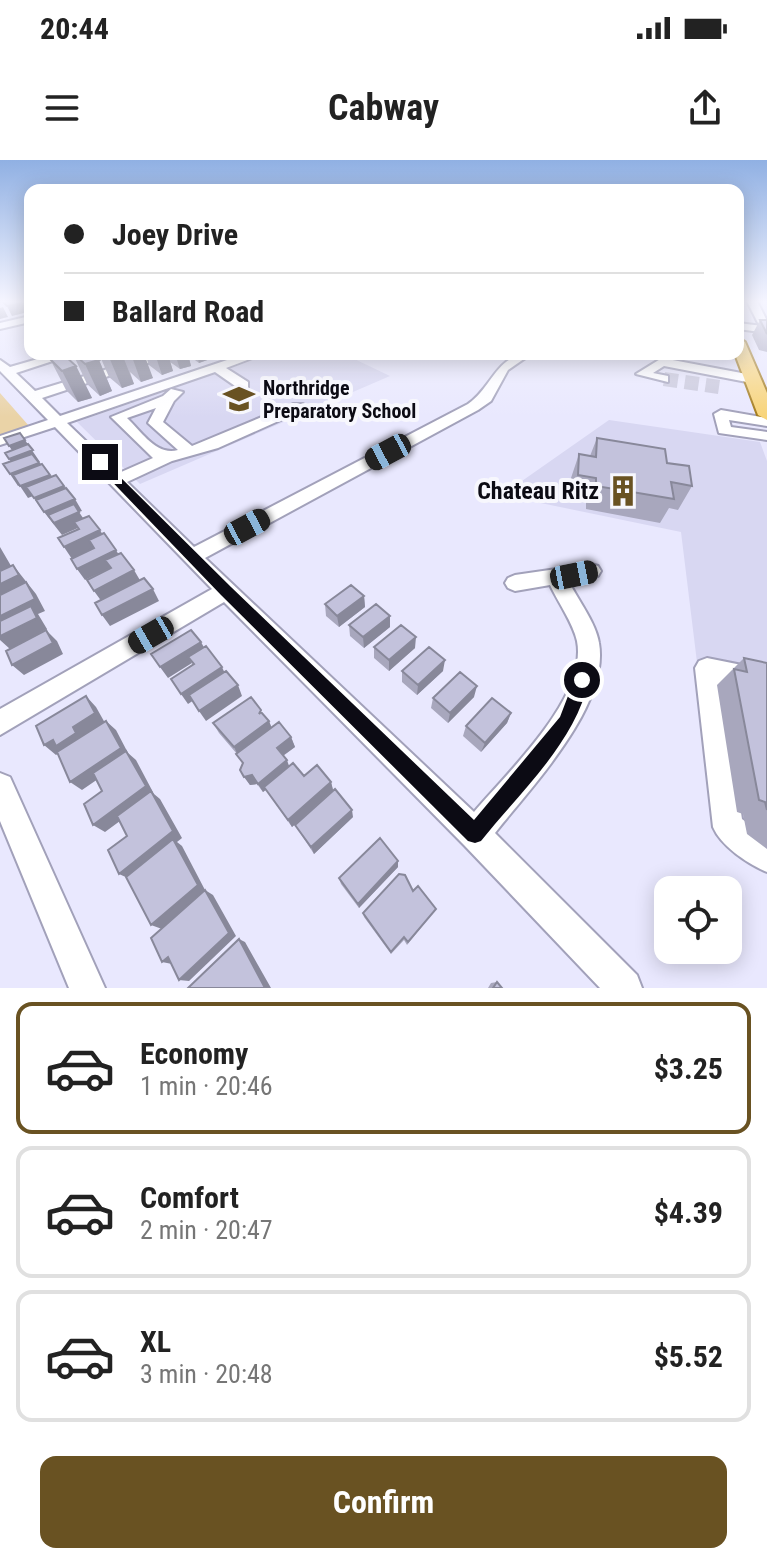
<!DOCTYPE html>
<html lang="en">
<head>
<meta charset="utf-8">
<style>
	body { margin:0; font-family:"Roboto Condensed",sans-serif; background:#f2f2f2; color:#222; height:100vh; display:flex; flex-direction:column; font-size:30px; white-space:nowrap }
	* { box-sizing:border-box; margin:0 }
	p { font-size:26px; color:#767676 }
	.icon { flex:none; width:44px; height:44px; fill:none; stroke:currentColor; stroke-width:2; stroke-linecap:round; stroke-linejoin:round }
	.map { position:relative; height:828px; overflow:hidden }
	.details { display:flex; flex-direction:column; background:#fff; flex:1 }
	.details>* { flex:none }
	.hud { position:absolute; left:24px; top:24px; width:720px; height:176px; border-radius:16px; box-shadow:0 4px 20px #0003; display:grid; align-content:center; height:176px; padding:0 40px; background:#fff }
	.controls { position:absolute; left:654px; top:716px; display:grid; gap:16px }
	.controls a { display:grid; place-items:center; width:88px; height:88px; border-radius:16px; background:#fff; box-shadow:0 4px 20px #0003; font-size:40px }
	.end { position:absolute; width:36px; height:36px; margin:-18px; border:10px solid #0c0b14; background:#fff; box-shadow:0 0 0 4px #fff }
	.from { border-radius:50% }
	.car { position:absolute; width:24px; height:48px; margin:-24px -12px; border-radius:10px; box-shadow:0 0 6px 2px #0007; background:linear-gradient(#222 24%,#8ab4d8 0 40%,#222 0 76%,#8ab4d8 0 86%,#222 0) }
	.hud b { display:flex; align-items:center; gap:28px; height:76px; font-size:30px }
	.hud b+b { border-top:2px solid #e0e0e0 }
	.hud i { width:20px; height:20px; background:#222 }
	ul { padding:14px 0 0; list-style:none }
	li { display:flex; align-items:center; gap:24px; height:132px; margin:0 16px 12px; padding:0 24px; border:4px solid #e0e0e0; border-radius:16px }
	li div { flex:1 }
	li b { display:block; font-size:30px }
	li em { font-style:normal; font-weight:700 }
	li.on { border-color:#695222 }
	li>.icon { width:72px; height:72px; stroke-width:1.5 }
	.action { display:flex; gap:16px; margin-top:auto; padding:16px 40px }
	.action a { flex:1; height:92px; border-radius:16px; background:#695222; color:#fff; font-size:32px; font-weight:700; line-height:92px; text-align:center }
	.status { display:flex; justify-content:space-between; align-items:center; height:56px; padding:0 40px; background:#fff; direction:ltr }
	.status svg { height:22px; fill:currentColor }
	header { display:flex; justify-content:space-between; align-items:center; height:104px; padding:0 40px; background:#fff; font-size:36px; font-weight:700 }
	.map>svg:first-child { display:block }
	.built { fill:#d8d7f2 }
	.green { fill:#ead3a7 }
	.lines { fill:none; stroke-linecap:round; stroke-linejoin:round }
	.minor-tunnel { stroke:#c8c7db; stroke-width:14; stroke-dasharray:14 7; stroke-linecap:butt }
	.minor-casing { stroke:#a2a1ba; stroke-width:4 }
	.major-casing { stroke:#a37b1b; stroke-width:4 }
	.minor { fill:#fff; fill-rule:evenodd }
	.major { fill:#f8d479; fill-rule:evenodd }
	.wall { fill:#a8a7bd }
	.shaded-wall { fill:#88889a }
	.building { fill:#c3c2dc; stroke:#88889a; stroke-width:2 }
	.route { fill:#0c0b14 }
	.labels { text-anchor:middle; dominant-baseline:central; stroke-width:8; stroke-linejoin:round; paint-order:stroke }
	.far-poi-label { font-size:20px; font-weight:bold; fill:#0c0b14; stroke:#f7f7fd; text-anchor:start }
	.poi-label { font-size:24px; font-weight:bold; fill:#0c0b14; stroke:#f7f7fd; text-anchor:end }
</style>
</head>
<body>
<div class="status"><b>20:44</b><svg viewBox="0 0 49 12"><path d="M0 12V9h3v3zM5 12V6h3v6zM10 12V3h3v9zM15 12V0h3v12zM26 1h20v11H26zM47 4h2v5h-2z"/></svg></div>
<header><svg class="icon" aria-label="menu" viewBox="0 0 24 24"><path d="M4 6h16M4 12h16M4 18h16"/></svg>Cabway<svg class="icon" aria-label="share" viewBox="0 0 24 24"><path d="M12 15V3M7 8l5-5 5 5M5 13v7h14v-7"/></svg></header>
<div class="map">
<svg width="767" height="828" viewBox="0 0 767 828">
	<rect width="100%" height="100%" fill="#e9e8fe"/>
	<path class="built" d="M270,194H344L390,216L140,324L77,262Z
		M609,260L760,282L767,301V704L717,665L681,372L502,335Z"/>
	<path class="green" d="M0,233L29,266L0,275Z"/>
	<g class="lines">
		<path class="minor-tunnel" d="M664,219L719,227"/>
		<defs>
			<path id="minor" d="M747,141H757L767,161V173L738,169V163L763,166L758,163Z
				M30,156V162L0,169V163Z
				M55,194H74L16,213L35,231L157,194H175L42,238L60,256L245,194H263L226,208L248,222V228H238L215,212L67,263L119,313L153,298L111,257L163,236L171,229L183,232L174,241L163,262L192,286L293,244H303V250L218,288L172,301L127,322L194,387L468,244C493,227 496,194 531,194L508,210L491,241L478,250L205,398L474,652C507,613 588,537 577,481C573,463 558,442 550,425L515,431L508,428L505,423L508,418L515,415L591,404L598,406L601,411L598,416L569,422C578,440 596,463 599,483C610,546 531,627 495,673L637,815L642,828H600L464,685L224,442L0,575V549L212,429L55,267L0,285V276L48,260L0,211V200L10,207ZM156,248L148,263L178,290C156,296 142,272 127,258Z
				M662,198L752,215L758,219L752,223L664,206L653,213L668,216V222L636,214Z
				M721,250L767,258V266L729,260L731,267L767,272V280L719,273L714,254Z
				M707,498L767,510V532L721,521L742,659L767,678V712C748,704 721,686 713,667L695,508L699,501Z
				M0,613L10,617L105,828H69L0,661Z"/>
			<path id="major" d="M738,178L745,182L767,233V260L758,255L735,194H738Z"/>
		</defs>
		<use href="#minor" class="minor-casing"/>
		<use href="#major" class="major-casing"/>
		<use href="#minor" class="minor"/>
		<use href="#major" class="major"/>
	</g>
	<path class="wall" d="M760,160H767V192L759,190L752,175Z
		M73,194L99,200L112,231L100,236L87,224Z
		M99,194H131L153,218L141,222L130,212L134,224L122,228L109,217Z
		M145,194H209L210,199L199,203L188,195L191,206L180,209L170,202L173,211L162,215L149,205Z
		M50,199L76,206L92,238L78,242L66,230Z
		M597,278L667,303L692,326L678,350L669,348L660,363L586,349V342L569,339L571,318L579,294L590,296Z
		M364,436L365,447L339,467L326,456L325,444Z
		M349,465L390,467L364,488L350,476Z
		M374,487L415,488L389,511L374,498Z
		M744,498L767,503V689L747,674L743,654L737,652L717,525Z
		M402,511H443L417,535L402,522Z
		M474,537L448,563L431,548L433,538Z
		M511,553L507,563L481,592L463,576L466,566Z
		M262,554L269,561L271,567L291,577L295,587L283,596L289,606L304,616L331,622L333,630L292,667L266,630L263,632L257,624L250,625L240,610L243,604L237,594L219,573L213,563Z
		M353,657L314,694L295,665Z
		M398,707L359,748L341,724L339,718Z
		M413,731L436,749L407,785L404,780L391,794L364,757L363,753Z
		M497,822L502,828H488L491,823Z"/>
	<path class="shaded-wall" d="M23,143L28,152L12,156L7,146Z
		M3,147L8,157L0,159V148Z
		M119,194H122L134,224L122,228L109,197Z
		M131,194H144L153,218L141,222Z
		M155,194H168L173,211L162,215Z
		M175,194H188L191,206L180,209Z
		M197,194H209L210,199L199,203Z
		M99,200L112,231L100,236L85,204Z
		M76,206L92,238L78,242L62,211Z
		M25,280L40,302L17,310L9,299L16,296L9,286Z
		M39,303L47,315L18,326L10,314Z
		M50,315L58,326L28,338L20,326Z
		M64,326L71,337L42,350L34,338Z
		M75,339L82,351L79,352L87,364L62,375L44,352Z
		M100,370L107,382L72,399L64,387Z
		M0,387L14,411L0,417Z
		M116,390L123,402L85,420L77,409Z
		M13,405L36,434L45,451L38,454L47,469L10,489L0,480V424Z
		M134,410L141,422L102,442L94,431Z
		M153,429L159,441L110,466L102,455Z
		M364,436L365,447L339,467L337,456Z
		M390,456V467L364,488L363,477Z
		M46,470L57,481L63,494L24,515L12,505Z
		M416,477L415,488L389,511V500Z
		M201,482L207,493L188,497L192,503L168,518L160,507Z
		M445,500L443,511L417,535L418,525Z
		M222,507L227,518L188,544L181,534Z
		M238,525L242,536L206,561L199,551Z
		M477,526L474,537L448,563L450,553Z
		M86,536L96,547L105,563L56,595L44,585L73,567Z
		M511,553L507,563L481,592L485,583Z
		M106,561L116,570L128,593L136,600L154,634L160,639L182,678L177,682L182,686L205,730L213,735L236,776L189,821L179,820L162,769L151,765L130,719L119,714L154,636L105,672L93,665L130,597L82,630L70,622Z
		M269,561L273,571L239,597L234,587Z
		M291,577L295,587L281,597L277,588Z
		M287,600L290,609L263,632L258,624Z
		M252,615L257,624L250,625L244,617Z
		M331,622L333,630L292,667L288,660Z
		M352,650L353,657L314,694L311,687Z
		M398,701V707L359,748L358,744Z
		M239,779L245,782L271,828H265Z
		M168,797L172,804L162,802Z"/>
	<path class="building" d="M7,141H21L23,143L7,146L3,142Z
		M760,160H767V174Z
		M74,194H91L99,200L85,204Z
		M64,195L76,206L62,211L50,199Z
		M20,273L25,280L9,286L4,278Z
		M597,278L665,289L667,303L689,306L692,326L671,322L674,339L596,326V318L578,315L579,294L596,297Z
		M28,284L33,290L9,299L5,293Z
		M32,294L39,303L10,314L3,304Z
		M42,304L50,315L20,326L13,315Z
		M56,315L64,326L34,338L26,327Z
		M66,328L75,339L44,352L36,340Z
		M74,344L79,352L54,363L48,355Z
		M89,356L100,370L64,387L58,378L79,369L74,362Z
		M104,373L116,390L77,409L71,399L94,388L89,380Z
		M121,393L134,410L94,431L87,420L111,408L105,400Z
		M13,405L19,415L0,424V411Z
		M144,418L153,429L102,455L95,443Z
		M26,422L35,439L0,456V435Z
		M351,425L364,436L337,456L325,444Z
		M376,444L390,456L363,477L349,465Z
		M31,446L37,458L0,476V461Z
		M401,465L416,477L389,500L374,487Z
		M46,470L53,483L12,505L6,491Z
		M191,470L201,482L160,507L151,494Z
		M206,486L222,507L181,534L171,519L194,504L188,497Z
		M429,487L445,500L418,525L402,511Z
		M744,498L767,503V650L765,642L759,640L734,509L747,512Z
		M226,511L238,525L199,551L189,535Z
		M460,512L477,526L450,553L433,538Z
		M86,536L95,553L73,567L76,573L56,586L53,580L44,585L36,566Z
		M251,537L261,550L259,554L261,552L269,561L234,587L213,563Z
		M492,538L511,553L485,583L466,566Z
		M106,561L121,588L70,622L57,592Z
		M279,562L291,577L277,588L287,600L258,624L252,615L244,617L240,610L243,603L236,594Z
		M126,591L146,626L93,665L84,644L102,631L93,613Z
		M293,603L304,616L317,605L331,622L288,660L264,627Z
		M335,629L352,650L311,687L295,665Z
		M151,631L173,671L119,714L108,690L127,676L117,656Z
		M380,678L398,701L358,744L339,718Z
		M173,679L198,725L151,765L126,717Z
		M399,714L405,715L413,731L418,726L436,749L408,782L404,777L391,792L363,753Z
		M205,730L229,773L179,820L168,797L162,802L151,778Z
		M239,779L265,828H188Z
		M497,822L502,828H493Z"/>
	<linearGradient id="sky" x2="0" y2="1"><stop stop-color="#90b0e3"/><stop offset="0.55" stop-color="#f5f5ff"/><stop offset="1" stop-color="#f5f5ff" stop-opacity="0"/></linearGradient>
	<rect width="767" height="257" fill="url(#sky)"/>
	<path class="route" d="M96,300H103L231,427L474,660L560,557L576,515L582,513L589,520C575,583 521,631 481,681L475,683L468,681L221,435L96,305Z"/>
	<defs>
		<symbol id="school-bare" viewBox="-9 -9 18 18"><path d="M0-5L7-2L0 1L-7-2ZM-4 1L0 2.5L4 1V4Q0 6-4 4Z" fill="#695222" stroke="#f7f7fd" stroke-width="2.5" paint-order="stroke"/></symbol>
		<symbol id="building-bare" viewBox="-9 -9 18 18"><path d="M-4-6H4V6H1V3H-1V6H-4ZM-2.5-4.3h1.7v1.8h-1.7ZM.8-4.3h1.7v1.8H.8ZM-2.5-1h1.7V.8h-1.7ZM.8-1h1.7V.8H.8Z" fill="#695222" stroke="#f7f7fd" stroke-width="2.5" paint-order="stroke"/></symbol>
	</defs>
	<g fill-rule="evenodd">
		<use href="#school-bare" x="217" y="217" width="44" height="44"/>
		<use href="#building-bare" x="601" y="309" width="44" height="44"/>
	</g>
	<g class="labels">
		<g class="far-poi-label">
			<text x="263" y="228">Northridge<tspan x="263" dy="23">Preparatory School</tspan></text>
		</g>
		<g class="poi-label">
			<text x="599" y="331">Chateau Ritz</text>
		</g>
	</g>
</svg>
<div class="controls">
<a><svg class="icon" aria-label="locate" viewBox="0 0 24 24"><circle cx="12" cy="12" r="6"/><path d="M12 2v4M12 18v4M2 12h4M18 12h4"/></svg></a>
</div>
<i class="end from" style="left:582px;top:520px"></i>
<i class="end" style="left:100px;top:302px"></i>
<i class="car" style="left:388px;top:292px;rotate:242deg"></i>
<i class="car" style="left:247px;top:367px;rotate:62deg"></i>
<i class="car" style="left:574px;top:415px;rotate:79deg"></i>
<i class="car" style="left:151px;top:475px;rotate:240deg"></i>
<div class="hud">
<b><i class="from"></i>Joey Drive</b>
<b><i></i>Ballard Road</b>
</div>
</div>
<section class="details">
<ul>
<li class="on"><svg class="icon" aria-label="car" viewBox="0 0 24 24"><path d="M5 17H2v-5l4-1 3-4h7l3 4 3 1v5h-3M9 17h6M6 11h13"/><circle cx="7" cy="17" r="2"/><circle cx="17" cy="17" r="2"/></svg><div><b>Economy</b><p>1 min · 20:46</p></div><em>$3.25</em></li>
<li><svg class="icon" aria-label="car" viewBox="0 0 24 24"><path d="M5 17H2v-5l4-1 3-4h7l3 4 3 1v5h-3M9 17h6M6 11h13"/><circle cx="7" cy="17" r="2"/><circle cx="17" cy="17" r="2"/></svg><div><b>Comfort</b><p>2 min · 20:47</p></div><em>$4.39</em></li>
<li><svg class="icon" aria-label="car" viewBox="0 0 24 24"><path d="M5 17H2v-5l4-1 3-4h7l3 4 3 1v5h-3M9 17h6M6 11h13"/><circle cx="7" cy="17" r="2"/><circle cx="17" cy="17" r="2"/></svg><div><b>XL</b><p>3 min · 20:48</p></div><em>$5.52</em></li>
</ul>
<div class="action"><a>Confirm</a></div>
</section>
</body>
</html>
